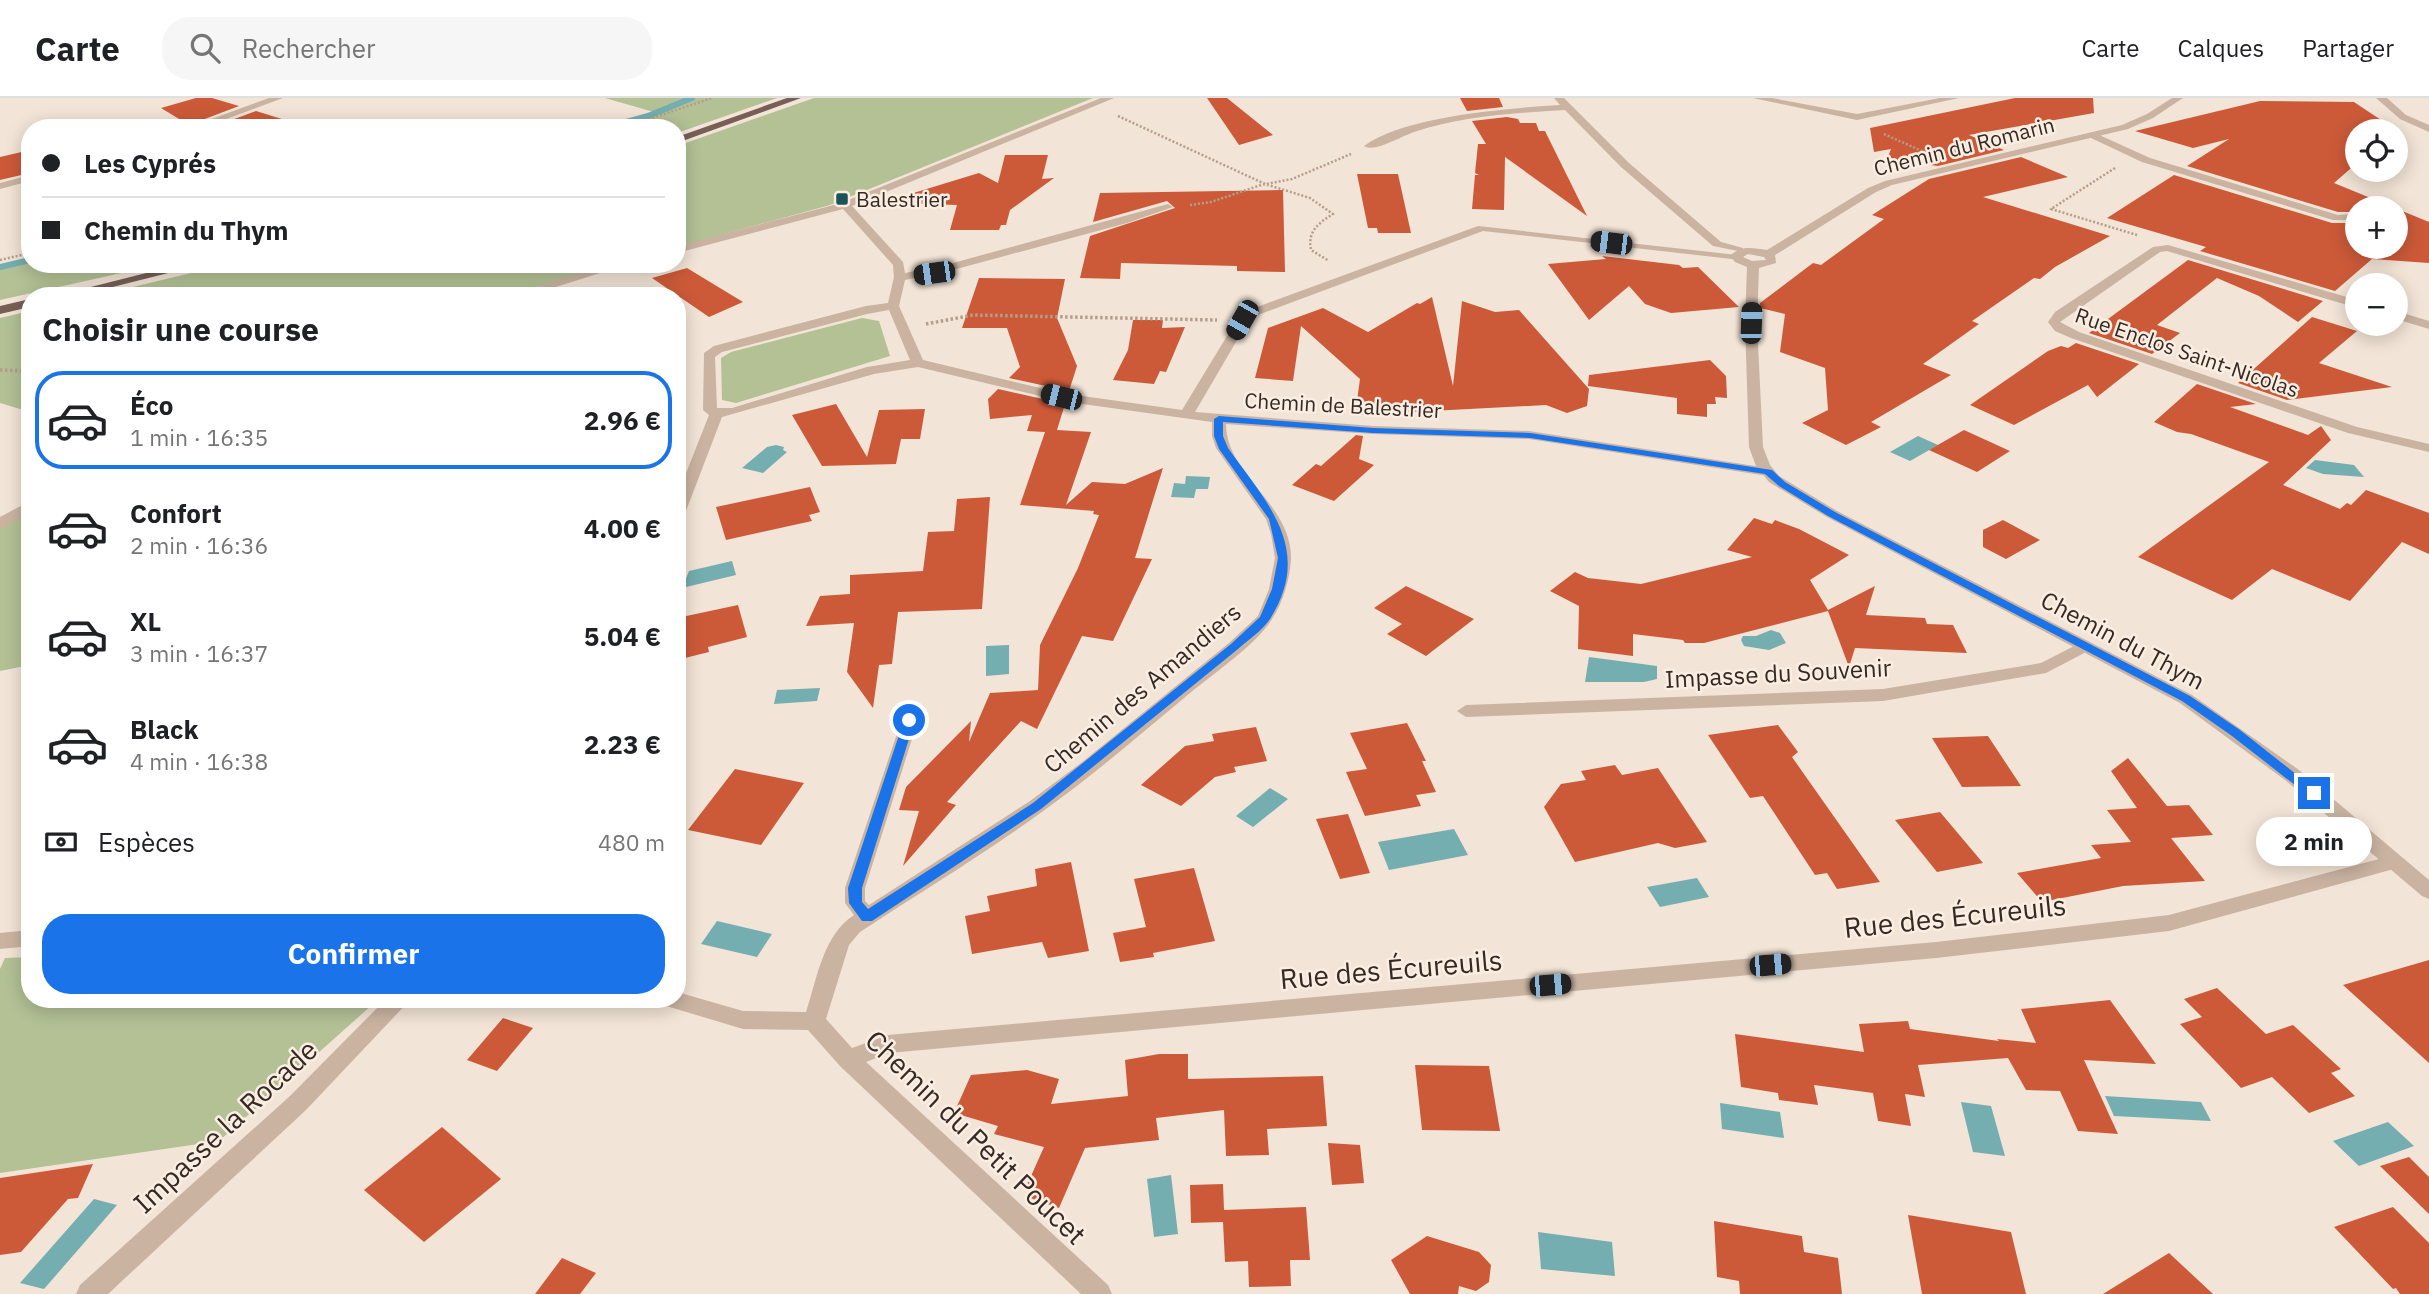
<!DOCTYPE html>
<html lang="fr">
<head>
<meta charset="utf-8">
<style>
	body { margin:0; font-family:"IBM Plex Sans",sans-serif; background:#f6f6f6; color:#202124; height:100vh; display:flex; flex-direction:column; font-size:26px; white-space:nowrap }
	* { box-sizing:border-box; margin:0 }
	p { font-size:23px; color:#757577 }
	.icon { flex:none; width:38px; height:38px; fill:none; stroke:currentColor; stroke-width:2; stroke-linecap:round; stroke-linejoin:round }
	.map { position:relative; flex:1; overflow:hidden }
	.panel { position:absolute; left:21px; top:189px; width:665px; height:721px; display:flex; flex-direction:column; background:#fff; border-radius:28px; box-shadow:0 4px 18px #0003 }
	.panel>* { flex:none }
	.hud { position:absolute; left:21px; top:21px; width:665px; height:154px; border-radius:28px; box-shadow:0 4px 18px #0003; display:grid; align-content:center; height:154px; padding:0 21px; background:#fff }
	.fabs { position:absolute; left:2345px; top:21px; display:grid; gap:14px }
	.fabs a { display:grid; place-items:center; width:63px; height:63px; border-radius:50%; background:#fff; box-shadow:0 4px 18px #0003; font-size:35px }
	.end { position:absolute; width:32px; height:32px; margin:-16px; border:9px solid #1a73e8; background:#fff; box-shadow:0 0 0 4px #fff }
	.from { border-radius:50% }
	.bubble { position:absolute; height:49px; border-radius:24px; background:#fff; box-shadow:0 4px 18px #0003; font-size:23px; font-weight:700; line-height:49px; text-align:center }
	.car { position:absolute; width:21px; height:42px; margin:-21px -10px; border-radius:9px; box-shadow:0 0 5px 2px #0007; background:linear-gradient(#222 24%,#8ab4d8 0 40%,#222 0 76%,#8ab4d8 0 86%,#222 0) }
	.hud b { display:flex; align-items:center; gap:24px; height:66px; font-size:26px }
	.hud b+b { border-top:2px solid #e0e0e0 }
	.hud i { width:18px; height:18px; background:#202124 }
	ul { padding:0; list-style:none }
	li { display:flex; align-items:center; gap:21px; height:98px; margin:0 14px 10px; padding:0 7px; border:4px solid transparent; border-radius:28px }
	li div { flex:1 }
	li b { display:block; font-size:26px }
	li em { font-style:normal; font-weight:700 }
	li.current { border-color:#1a73e8 }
	li>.icon { width:63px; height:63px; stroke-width:1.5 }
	h2 { padding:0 21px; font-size:32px; line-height:84px }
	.pay { display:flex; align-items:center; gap:18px; height:77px; padding:0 21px; font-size:26px }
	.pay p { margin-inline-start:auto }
	.action { display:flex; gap:14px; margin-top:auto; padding:14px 21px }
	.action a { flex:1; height:80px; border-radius:28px; background:#1a73e8; color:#fff; font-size:28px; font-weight:700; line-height:80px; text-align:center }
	header { display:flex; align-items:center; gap:42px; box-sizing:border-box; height:98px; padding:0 35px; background:#fff; border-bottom:2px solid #e0e0e0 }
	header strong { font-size:33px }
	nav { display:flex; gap:38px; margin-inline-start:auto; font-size:24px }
	.search { width:490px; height:63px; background:#f6f6f6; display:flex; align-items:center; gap:18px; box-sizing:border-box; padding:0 24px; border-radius:28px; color:#757577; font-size:26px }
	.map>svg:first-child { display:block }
	.green { fill:#b3c195 }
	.water { fill:#74aeb0 }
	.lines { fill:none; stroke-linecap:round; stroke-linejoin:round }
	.stream { stroke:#74aeb0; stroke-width:6 }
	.building { fill:#cc5a39; fill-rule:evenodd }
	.path-far1 { stroke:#b59d8c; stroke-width:2.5; stroke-dasharray:2 2; stroke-linecap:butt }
	.path { stroke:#b59d8c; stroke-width:3.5; stroke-dasharray:2.5 2.5; stroke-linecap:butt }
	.service { fill:#cab3a1; fill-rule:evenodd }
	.minor { fill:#cab3a1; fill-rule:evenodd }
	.tertiary { fill:#cab3a1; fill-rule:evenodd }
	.primary { fill:#775f55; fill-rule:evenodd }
	.route { fill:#1a73e8 }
	.poi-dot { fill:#195457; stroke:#faeee2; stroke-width:2.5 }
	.labels { text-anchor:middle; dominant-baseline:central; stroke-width:5; stroke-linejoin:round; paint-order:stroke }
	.far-street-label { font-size:21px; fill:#342924; stroke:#faeee2 }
	.far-poi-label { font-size:21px; fill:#342924; stroke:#faeee2; text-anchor:start }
	.street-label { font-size:24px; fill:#342924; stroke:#faeee2 }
	.near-street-label { font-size:28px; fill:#342924; stroke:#faeee2 }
</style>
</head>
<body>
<header>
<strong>Carte</strong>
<div class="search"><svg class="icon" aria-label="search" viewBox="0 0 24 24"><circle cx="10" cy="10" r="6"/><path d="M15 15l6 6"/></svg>Rechercher</div>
<nav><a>Carte</a><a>Calques</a><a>Partager</a></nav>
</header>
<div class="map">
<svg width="2429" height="1196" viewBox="0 0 2429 1196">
	<rect width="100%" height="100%" fill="#f2e4d6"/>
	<path class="green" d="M605,0H777L677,35V30H617L661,16Z
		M814,0H1093L830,107L677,149V48Z
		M30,163V166H162L0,202V170Z
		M229,166H617L505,198H95Z
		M30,213V314L0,305V220Z
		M862,220L879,223L890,258L736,305L722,302L721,260L731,254Z
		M30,407V567L0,573V426Z
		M30,859V901H375L372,907L219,1043L0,1075V871L5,860Z"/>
	<path class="water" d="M1918,338L1938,347L1910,363L1890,354Z
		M776,347L784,349L783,352L787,354L763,375L742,370L767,349Z
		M2315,362L2354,367L2364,379L2323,376L2306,370Z
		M1186,378L1210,379L1208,391H1196L1194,400L1171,399L1174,385L1185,386Z
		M732,463L736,477L682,490L689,473Z
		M1771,532L1780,535L1786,545L1769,552L1744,548L1741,542L1743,538H1756Z
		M1009,547V576L986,578V548Z
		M1589,559L1657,568V581L1644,584H1585Z
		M820,590L817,603L774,606L777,592Z
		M1270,690L1288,701L1253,729L1236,718Z
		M1454,731L1468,757L1389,772L1378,744Z
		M1697,780L1709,799L1660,809L1647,789Z
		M717,823L772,836L757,859L701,846Z
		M2105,998L2201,1004L2211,1023L2114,1018Z
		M1961,1004L1991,1008L2005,1058L1973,1054Z
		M1720,1005L1780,1014L1784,1040L1722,1031Z
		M2388,1024L2414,1048L2359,1068L2333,1043Z
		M1171,1077L1178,1136L1154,1139L1147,1081Z
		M94,1101L117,1107L44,1191L20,1185Z
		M1538,1134L1612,1144L1615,1178L1541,1171Z"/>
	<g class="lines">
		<path class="stream" d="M605,30L648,18L692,0
			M0,169L30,162"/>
	</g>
	<path class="building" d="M196,0H212L239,8L189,27L161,10Z
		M1207,0H1227L1273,37L1239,47Z
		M1460,0H1499L1503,9L1467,13Z
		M2015,0H2093L2094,15L1969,37L2004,52L1938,68L1887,61L1891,51L1874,54L1870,30Z
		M2260,3L2354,4L2396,32L2357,33V65L2334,85L2429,124V165L2372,161L2335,193L2200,153L2206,149L2107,120L2174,77L2332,125H2349L2355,121L2356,118L2350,114H2338L2187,68L2229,41L2193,50L2135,33ZM2357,110H2396V149H2357Z
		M256,13L285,22V25L210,30Z
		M1507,19L1518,21L1520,25H1536L1539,33H1545L1587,118L1505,59L1504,112L1472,111L1475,77H1479L1475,75L1478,46H1486L1472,23Z
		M30,52V75L0,82V59Z
		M1005,57H1048L1042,81L1054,80L1010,112L1006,127H1001L999,132H950L957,107L897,105V100L979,75L998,85Z
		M2021,59L2068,79L1983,99L2110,138L2055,169L2040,181L2034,180L1972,223L1979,226L1923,266L1951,277L1871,324L1881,329L1846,347L1802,325L1828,312L1825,270L1780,254L1785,216L1760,210V205L1813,165L1821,167L1884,121L1872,117L1929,81Z
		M1357,76H1398L1411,135H1378L1377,130H1368Z
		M1283,92L1285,174L1237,173V168L1121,165L1120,181L1080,180L1090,138L1175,110L1167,103L1093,124L1100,95Z
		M1602,158L1679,167L1683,170L1698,169L1739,209L1671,215L1645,206L1629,188L1589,222L1548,166L1606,161Z
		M2188,162L2323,203L2298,224L2259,198L2217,180L2157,227L2180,235L2152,256L2089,235Z
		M687,170L743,204L709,219L652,180Z
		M979,180L1065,181L1057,220L1077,268L1069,293L1009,280L1020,269L1007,230H962Z
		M1432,199L1453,288L1462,203L1495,214L1519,212L1589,291L1587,308L1567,315L1546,307L1355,317L1360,281L1301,228L1293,283L1255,280L1268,230L1323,210L1368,234L1417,205L1420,206Z
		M2312,219L2357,233L2319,265L2392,289L2287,302L2238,285Z
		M1133,222H1163L1162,230L1185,229L1166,274L1160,273L1154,286L1113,282L1128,252Z
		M2076,245L2139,266L2097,299L2088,287L2014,327L1970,307L2048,253L2061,248L2068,250Z
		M1710,262L1726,278L1727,300L1715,299L1716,306H1707V319L1677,316V300L1588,288L1589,277Z
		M2197,286L2256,306L2230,309L2308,337L2321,328L2331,342L2283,387L2340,411L2347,405L2351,407L2366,392L2429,415V456L2402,444L2350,503L2272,471L2232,502L2138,459L2269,364L2191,336L2177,334L2154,324Z
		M998,291L1065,306L1057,332L1091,334L1066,407L1092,384L1125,386L1163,370L1135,460L1152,461L1113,543L1082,538L1037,631L1021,623L947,704L956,707L903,768L919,713L899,712L906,689L971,623L969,644L990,595L1038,592L1040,547L1078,470L1099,417L1093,416L1094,413L1020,407L1045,334L1027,333L1032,317L990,321L988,301Z
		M836,306L867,359L879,312L925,311L920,341H901L896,366L822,368L792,317Z
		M1964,332L2010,353L1977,374L1929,352Z
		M1356,337L1363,338L1359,361L1374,367L1334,403L1292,387L1316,366L1321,368Z
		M810,389L820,414L809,417L812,423L726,442L716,409Z
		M990,399L982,511L898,514L892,566L879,567L873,610L847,574L854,525L806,528L820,498L850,496V477L923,473L928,434L954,433L957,401Z
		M1754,420L1772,426L1775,422L1799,431L1849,457L1810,482L1828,512L1875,488L1866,517L1925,520L1927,526L1953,527L1967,555L1855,550L1849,569L1828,513L1704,545H1685L1683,542L1633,536V558L1578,551L1579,508L1550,493L1575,474L1588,480L1641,486L1752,459L1727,452Z
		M2003,422L2040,442L2006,461L1983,449V432Z
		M1406,488L1474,521L1426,558L1387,536L1402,526L1374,510Z
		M738,507L747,539L708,549L709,554L677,562V520Z
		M1407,625L1426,663H1422L1436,694L1416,697L1421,708L1365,718L1346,674L1367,671L1350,635Z
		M1778,627L1798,654L1792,659L1880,784L1837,791L1827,775L1815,777L1763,698L1750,700L1708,637Z
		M1256,629L1267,663L1234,669L1236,674L1215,679L1181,708L1141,687L1185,648L1214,643L1212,636Z
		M1988,638L2021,688L1962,689L1932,640Z
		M2128,660L2167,708L2189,707L2213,737L2171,740L2205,783L2123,788L2042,804L2017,775L2101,760L2091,747L2131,744L2107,712L2137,710L2111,673Z
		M1615,667L1622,677L1658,670L1707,744L1675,750L1658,745L1575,764L1544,709L1561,686L1586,682L1581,673Z
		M735,671L804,685L761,747L688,732Z
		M1940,714L1983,765L1937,774L1895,722Z
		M1348,716L1370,775L1340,781L1316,721Z
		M1071,764L1089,853L1048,860L1042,844L972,856L965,818L990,813L987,798L1037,788L1035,771Z
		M1194,770L1215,843L1153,855L1154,859L1120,864L1113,835L1146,829L1134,781Z
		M2429,862V965L2343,887Z
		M2217,890L2266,936L2293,927L2341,971L2331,975L2355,998L2309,1015L2272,979L2241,990L2180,926L2202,919L2184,901Z
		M2110,902L2156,966L2084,962L2118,1036L2078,1033L2060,993L2026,992L2008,960L1918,967L1925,999L1905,996L1911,1028L1878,1023L1873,995L1814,987L1818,1007L1779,1002L1778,995L1741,989L1735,936L1864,954L1859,926L1908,923L1910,931L1999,943L1997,941L2036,945L2021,911Z
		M503,920L533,930L497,973L467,962Z
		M1159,956H1188V981L1323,978L1327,1028L1267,1031L1269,1057L1226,1058L1224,1012L1156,1020L1159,1042L1085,1050L1059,1110L1030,1100L1034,1089L1027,1087L1044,1049L994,1036L998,1028L954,1015L971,977L1027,972L1059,981L1051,1006L1128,998L1125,962Z
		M1415,967L1489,968L1500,1033L1422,1032Z
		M442,1029L501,1081L424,1144L364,1092Z
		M1328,1045L1360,1047L1364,1085L1332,1087Z
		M2409,1059L2429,1079V1116L2380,1068Z
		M93,1066L78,1100L68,1101L21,1154L0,1157V1080Z
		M1223,1086L1224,1112L1306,1109L1310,1162H1290L1291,1188L1249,1189L1248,1163L1225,1164L1223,1124L1191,1125L1190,1087Z
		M2393,1109L2429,1145V1196H2400L2396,1190L2393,1191L2334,1129Z
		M1908,1117L2011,1134L2026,1196H1922Z
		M1714,1123L1802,1138L1804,1154L1838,1160L1842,1196H1740L1739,1183L1717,1179Z
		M1427,1138L1479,1154L1491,1167L1489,1184L1476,1193L1459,1188L1458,1196H1410L1391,1162Z
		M2169,1155L2213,1196H2103Z
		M562,1160L596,1175L580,1196H535Z"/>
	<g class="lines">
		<path class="path-far1" d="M1118,18L1265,86L1310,100L1333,116C1319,125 1307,133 1311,152L1329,163
			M622,30L712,0
			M1884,36L1924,54
			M2115,70L2051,111L2137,137
			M1190,107L1211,104L1261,87L1292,81L1351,56
			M0,162L30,155"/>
		<path class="path" d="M926,226L973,217L1217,222
			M0,272L30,273"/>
		<path class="service" d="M2091,36H2097L2150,60L2338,117L2349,116L2354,119L2349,122H2333L2142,64L2091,40Z"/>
		<path class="minor" d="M269,0H283L202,30H187Z
			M1101,0H1114L852,108L903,164L905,175L953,165L1168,106L1173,109L1127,125L960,170L905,182L899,208L923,262L1061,295L1182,312L1241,215L1478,128L1737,157L1741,158V162L1483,133L1250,220L1195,314L1373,328L1529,333L1768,370L1775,374L1768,378L1529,341L1373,336L1226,326C1226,377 1292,406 1291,461C1290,480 1283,505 1272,521C1257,546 1213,576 1190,595C1142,635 1096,675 1046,711C986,755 922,793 860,834L849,847L826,921L852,950L888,937L1936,844L2169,817L2394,757L2401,759L2404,764L2401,769L2169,833L1936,860L889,955L866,964L1108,1187L1112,1196H1081L840,968L808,932L743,931L663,907L660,901H677V894L743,913L806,914C817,881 823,837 854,817L845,805V790L903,618H915L918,622L865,790V803L869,807L1030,703L1081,665L1229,545L1258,518L1269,491L1275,460L1271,436L1266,421L1216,350L1212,338V324L1061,303L918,269L874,276L722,319L684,418L677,422V398L709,317L703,312L704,255L714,248L866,208L888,205L894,179L893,167L843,111L677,155V148L841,105ZM889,212L910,262L867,269L732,310H717L715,259L722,254L867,216Z
			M1554,0H1564L1629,65L1721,144L1743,150V154L1713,148L1621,69L1565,12C1515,15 1463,18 1414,34C1402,38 1374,55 1364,48C1403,18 1511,10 1560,7Z
			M1753,0H1772L1857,16L1940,0H1959L1857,22Z
			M2376,0H2387L2406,17L2429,27V34L2400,21Z
			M30,77V83L0,91V85Z
			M2168,147L2357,202V210L2167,153L2160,154L2060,224L2079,234L2357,329L2429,346V354L2348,335L2071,240L2055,233L2048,224L2055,214L2153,149Z
			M610,166H629L527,198H507Z
			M2396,213L2429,223V231L2396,221Z
			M30,403V414L0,431V419Z
			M2084,543L2090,544L2092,548L2090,552L2046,575L1883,603L1466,619L1457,613L1466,607L1883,591L2041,565Z
			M30,832V848L0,851V835Z
			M386,901H411L306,1012L108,1196H76L80,1187L290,998Z"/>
		<path class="tertiary" d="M2172,0H2183L2153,20L2128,31L1892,87L1876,94L1775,157L1776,165L1759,170L1757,225L1763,349L1770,367L1779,378L1837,413L2192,597L2299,672L2429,782V801L2422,798L2285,682L2180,605L1827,419L1769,384L1756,368L1749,349L1745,225L1747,169L1735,164L1730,158C1742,147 1752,150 1767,152L1868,90L1885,83L2122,27L2147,16ZM1748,156L1764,159L1766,162L1752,163L1743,159Z"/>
		<path class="primary" d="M787,0H801L677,45V39Z
			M182,166H204L77,198H55Z
			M30,201V209L0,216V208Z"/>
	</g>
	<path class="route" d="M1219,318L1373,330L1530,335L1772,372L1785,384L1835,414L2190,598L2240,632L2320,695L2318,698H2309L2232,638L2182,603L1828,418L1779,388L1765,376L1530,340L1373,335L1223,324V338L1228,350C1267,405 1314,451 1270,521C1263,532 1248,542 1238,551L1041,711L872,823H862L849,805L848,790L905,619H913L915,622L862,790V804L868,811L1033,705L1231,546L1260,519L1272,491L1278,460L1269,421L1219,351L1214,338V321Z"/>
	<rect class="poi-dot" x="835" y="94" width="14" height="14" rx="3.5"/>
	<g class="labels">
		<g class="far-street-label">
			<text transform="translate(1964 48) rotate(-14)">Chemin du Romarin</text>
			<text transform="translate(2187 254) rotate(19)">Rue Enclos Saint-Nicolas</text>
			<text transform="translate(1343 307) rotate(3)">Chemin de Balestrier</text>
		</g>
		<g class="far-poi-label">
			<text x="856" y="101">Balestrier</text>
		</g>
		<g class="street-label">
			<text transform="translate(2123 542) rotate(28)">Chemin du Thym</text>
			<text transform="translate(1778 575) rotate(-3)">Impasse du Souvenir</text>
			<text transform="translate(1142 590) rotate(-40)">Chemin des Amandiers</text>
		</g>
		<g class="near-street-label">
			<text transform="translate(1955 818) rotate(-6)">Rue des Écureuils</text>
			<text transform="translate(1391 871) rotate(-5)">Rue des Écureuils</text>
			<text transform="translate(225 1028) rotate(-43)">Impasse la Rocade</text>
			<text transform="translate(976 1039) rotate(44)">Chemin du Petit Poucet</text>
		</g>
	</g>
</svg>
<div class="fabs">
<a><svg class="icon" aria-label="locate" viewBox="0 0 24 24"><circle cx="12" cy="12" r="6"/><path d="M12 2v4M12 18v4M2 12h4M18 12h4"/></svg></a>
<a>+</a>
<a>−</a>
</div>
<i class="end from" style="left:909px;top:622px"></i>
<i class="end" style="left:2314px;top:695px"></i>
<div class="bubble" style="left:2256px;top:719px;width:116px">2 min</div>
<i class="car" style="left:1611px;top:145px;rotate:277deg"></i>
<i class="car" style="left:934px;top:175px;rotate:262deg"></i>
<i class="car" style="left:1242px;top:222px;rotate:210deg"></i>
<i class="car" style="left:1751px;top:225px;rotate:2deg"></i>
<i class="car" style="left:1061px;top:299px;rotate:284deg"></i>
<i class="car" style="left:1770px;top:867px;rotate:85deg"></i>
<i class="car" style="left:1550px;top:887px;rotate:85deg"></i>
<div class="hud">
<b><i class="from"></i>Les Cyprés</b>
<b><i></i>Chemin du Thym</b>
</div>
<section class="panel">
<h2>Choisir une course</h2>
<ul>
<li class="current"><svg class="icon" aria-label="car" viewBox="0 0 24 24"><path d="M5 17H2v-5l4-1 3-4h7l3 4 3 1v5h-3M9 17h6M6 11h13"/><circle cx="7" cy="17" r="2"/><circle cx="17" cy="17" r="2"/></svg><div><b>Éco</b><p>1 min · 16:35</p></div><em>2.96 €</em></li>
<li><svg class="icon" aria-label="car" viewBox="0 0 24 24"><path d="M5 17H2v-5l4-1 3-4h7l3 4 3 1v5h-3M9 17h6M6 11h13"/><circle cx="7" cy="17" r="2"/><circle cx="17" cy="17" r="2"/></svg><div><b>Confort</b><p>2 min · 16:36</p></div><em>4.00 €</em></li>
<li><svg class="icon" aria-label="car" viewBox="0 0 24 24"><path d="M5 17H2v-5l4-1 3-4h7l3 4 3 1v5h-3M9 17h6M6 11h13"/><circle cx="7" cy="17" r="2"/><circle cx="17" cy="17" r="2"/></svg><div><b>XL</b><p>3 min · 16:37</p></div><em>5.04 €</em></li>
<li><svg class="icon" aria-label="car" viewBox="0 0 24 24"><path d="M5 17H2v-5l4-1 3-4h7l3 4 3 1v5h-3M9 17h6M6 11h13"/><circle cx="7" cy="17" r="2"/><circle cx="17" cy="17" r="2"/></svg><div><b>Black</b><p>4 min · 16:38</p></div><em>2.23 €</em></li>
</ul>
<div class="pay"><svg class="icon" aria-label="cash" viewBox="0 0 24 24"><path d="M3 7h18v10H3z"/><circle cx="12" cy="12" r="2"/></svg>Espèces<p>480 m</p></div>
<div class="action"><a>Confirmer</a></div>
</section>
</div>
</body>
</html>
